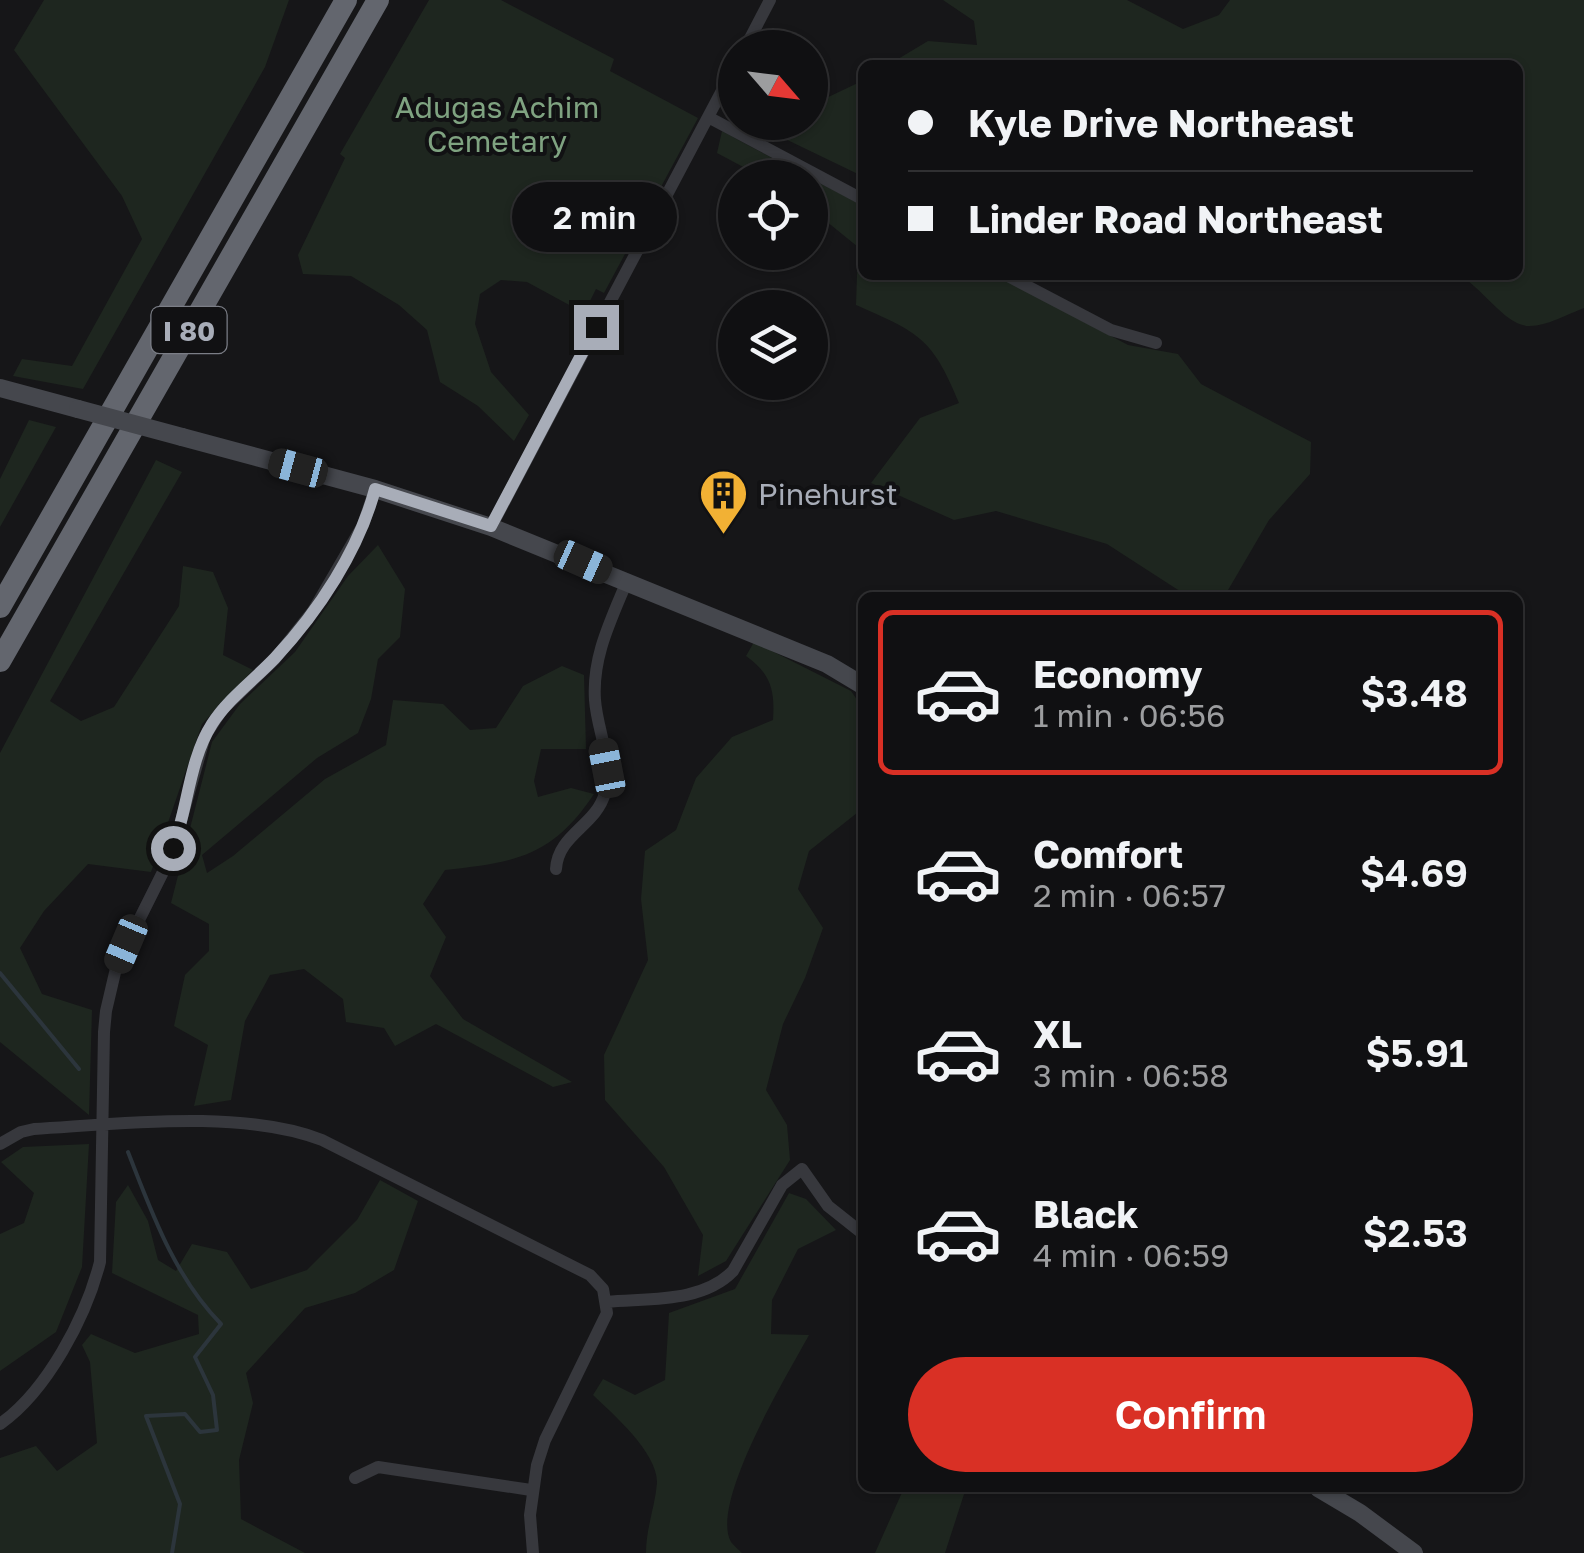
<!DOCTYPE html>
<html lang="en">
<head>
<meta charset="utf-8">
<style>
	body { margin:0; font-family:"Golos Text",sans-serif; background:#1e1e20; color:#f1f3f6; height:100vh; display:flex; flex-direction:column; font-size:38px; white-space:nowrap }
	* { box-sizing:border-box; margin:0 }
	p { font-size:32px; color:#9c9d9f }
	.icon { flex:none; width:55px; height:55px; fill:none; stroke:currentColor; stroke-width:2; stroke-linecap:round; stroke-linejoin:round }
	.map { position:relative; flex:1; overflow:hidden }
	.sheet { position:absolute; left:858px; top:592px; width:665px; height:900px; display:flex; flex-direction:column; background:#101012; border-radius:15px; box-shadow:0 2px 8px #0004,0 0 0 2px #303032 }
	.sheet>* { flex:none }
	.banner { position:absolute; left:858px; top:60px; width:665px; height:220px; border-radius:15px; box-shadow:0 2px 8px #0004,0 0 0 2px #303032; display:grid; align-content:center; height:220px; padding:0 50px; background:#101012 }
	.needle { width:65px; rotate:118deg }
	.tools { position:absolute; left:718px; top:30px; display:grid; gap:20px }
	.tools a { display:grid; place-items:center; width:110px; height:110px; border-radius:50%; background:#101012; box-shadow:0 2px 8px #0004,0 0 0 2px #303032; font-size:50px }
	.end { position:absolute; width:45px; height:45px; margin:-22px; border:12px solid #a8adb8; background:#111; box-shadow:0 0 0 5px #111 }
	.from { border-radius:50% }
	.bubble { position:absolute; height:70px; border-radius:35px; background:#101012; box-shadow:0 2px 8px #0004,0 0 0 2px #303032; font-size:32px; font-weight:600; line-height:70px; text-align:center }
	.car { position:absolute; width:30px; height:60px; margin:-30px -15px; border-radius:12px; box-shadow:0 0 8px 2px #0007; background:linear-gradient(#222 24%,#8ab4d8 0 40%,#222 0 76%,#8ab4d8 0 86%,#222 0) }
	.banner b { display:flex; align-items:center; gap:35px; height:95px; font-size:38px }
	.banner b+b { border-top:2px solid #303032 }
	.banner i { width:25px; height:25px; background:#f1f3f6 }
	ul { padding:18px 0 0; list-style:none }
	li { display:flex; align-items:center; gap:30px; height:165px; margin:0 20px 15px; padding:0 30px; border:5px solid transparent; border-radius:15px }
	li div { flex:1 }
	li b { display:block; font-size:38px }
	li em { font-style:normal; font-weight:600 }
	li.current { border-color:#d93025 }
	li>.icon { width:90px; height:90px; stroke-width:1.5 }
	.button { display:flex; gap:20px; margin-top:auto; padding:20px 50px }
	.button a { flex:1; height:115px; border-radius:60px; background:#d93025; color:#fff; font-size:40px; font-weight:600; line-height:115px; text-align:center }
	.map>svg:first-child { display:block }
	.green { fill:#1e261f }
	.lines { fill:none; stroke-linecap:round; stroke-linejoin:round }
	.stream { stroke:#2c353c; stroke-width:4 }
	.street { stroke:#37383d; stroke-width:12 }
	.secondary { stroke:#45474d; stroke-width:18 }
	.highway { stroke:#63666e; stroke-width:22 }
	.secondary-bridge { stroke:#45474d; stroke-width:18 }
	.route { stroke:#a8adb8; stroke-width:12 }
	.labels { text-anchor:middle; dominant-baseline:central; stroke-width:8; stroke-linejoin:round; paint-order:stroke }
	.shield { fill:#111113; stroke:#7b7e86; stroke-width:2.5 }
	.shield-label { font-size:28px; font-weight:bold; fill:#a8adb8 }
	.park-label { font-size:30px; fill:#7fa381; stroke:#111113 }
	.poi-label { font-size:30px; fill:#a8adb8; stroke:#111113; text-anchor:start }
</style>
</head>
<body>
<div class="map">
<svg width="1584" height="1553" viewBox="0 0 1584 1553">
	<rect width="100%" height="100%" fill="#161618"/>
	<path class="green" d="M44,0H289L265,67L83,389L13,376L22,359L72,366L142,239L122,196L14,50Z
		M429,0H501L614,59L610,71L698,118L604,293L596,289L584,313L527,282L501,280L480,294L475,324L491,372L529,415L514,441L478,406L440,382L427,330L399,305L351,276L303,274L298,255L345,158L340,154Z
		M943,0H1127L1183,29L1219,15L1230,0H1584V308C1568,314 1547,326 1530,326C1506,327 1483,288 1459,275H1518V65H888L928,41L977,45L974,21Z
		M862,81V176L752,123L810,122V95L822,100Z
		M722,131L809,178L762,177L717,153Z
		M810,178L862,205V275H995L1128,345L1178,354L1201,384L1311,442L1310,474L1269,520L1224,597H1189L1107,544L996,511L954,520L871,483L920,418L959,403C932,337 919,333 856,305L858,247L810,208Z
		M29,420L56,427L0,527V479Z
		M156,460L182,472L50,701L81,721L114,707L179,606L183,566L213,572L228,608L223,655L253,670L202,724L151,872L88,864L44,911L20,948L42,994L92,1010L89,1115L0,1042V753Z
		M378,545L405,589L400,637L378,659L371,699L358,733L317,758L202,855L207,873L233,856L325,779L386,745L393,700L443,704L470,730L496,728L523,686L562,666L584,675L586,749H541L534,781L538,797L571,788L594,794C552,857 516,862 445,870L423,904L446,937L430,976L463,1019L572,1082L553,1087L436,1024L395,1046L384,1028L346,1022L343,999L304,969L270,975L245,1021L231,1100L194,1106L208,1045L174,1026L185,975L209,951V924L171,903L212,742L240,704L295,652L348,576Z
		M754,642L851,691L862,707V809L809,851L798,889L823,928L805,978L783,1024L766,1090L787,1125L790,1160L726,1261L698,1276L703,1235L664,1167L605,1100L604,1055L648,960L641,899L645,851L676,830L696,778L732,737L773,720C775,690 771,674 746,656Z
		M89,1144L82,1267L56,1332L0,1371V1234L24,1223L34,1193L1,1162L23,1147Z
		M380,1180L418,1201L394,1270L355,1293L305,1308L246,1373L253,1403L239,1460L241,1519L305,1553H0V1458L36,1446L57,1471L97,1443L90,1362L82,1345L91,1334L135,1353L199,1334L198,1315L112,1273L116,1202L128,1185L148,1221L158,1260L176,1271L192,1244L227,1252L251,1289L307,1270L357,1220Z
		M789,1193L806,1199L836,1230L798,1249L772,1300L771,1334L809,1335C789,1372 709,1503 731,1542C734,1546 738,1549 742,1553H646C646,1528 655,1507 657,1483C658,1453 613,1414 593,1395L603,1379L635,1395L665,1380L669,1313L735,1289Z
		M904,1488H966L945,1553H875Z"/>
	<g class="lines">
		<path class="stream" d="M0,973L79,1069
			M128,1152C152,1213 174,1276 221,1324L195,1357L213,1395L217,1430L200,1432L185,1414L146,1416L180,1504L172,1553"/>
		<path class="street" d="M745,48L770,0
			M708,117L862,199
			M1006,275L1111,330L1156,343
			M491,527L735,66
			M556,869C558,834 596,826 605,793C614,763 597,730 595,700C592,657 611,620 627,581
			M0,1144L21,1132L34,1129C119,1124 243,1109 322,1140L590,1275L603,1289L607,1313L545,1440L537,1465L530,1515L533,1553
			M607,1302C649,1298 702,1303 733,1271L782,1185L802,1169L828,1206L862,1233
			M0,1424C47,1391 86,1317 100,1262L104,1032L106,1011L117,964L171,856L205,736L222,710L274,660L313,611L363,525L375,489
			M355,1478L378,1467L531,1490"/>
		<path class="secondary" d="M0,388L78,409
			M182,437L375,489L491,527L827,664L862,685
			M1318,1488L1360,1513L1414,1553"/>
		<path class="highway" d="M0,607L346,0
			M0,661L378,0"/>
		<path class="secondary-bridge" d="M78,409L182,437"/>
	</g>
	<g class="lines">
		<path class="route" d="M173,848C188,808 189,760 212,724C228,699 254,680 275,658C318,612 359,550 375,489L491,526L596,327"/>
	</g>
	<defs>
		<symbol id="building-pin" viewBox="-11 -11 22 30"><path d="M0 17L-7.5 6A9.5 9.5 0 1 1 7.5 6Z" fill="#f2b134" stroke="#111113"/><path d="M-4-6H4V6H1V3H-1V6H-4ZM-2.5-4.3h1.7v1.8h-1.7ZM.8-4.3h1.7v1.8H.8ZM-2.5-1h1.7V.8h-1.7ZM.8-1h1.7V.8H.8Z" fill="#111"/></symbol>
	</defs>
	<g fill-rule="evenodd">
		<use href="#building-pin" x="696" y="466" width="55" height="75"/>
	</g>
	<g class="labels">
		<rect class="shield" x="151.5" y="307" width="75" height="46" rx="8"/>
		<g class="shield-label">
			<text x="189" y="330">I 80</text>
		</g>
		<g class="park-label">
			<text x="497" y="107">Adugas Achim<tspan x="497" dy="34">Cemetary</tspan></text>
		</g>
		<g class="poi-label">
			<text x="758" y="494">Pinehurst</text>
		</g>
	</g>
</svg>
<div class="tools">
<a><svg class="needle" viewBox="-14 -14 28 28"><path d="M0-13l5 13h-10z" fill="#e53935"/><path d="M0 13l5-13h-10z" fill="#9c9d9f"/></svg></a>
<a><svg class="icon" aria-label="locate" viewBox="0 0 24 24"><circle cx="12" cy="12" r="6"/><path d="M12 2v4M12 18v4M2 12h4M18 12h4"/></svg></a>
<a><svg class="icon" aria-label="layers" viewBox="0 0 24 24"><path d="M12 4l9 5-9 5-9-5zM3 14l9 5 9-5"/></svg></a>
</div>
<i class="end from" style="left:173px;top:848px"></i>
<i class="end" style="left:596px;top:327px"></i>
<div class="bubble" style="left:512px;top:182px;width:165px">2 min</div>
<i class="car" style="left:298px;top:468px;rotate:285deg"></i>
<i class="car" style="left:583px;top:562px;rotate:114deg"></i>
<i class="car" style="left:607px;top:768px;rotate:349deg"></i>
<i class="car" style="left:126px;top:944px;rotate:203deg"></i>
<div class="banner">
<b><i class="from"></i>Kyle Drive Northeast</b>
<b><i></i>Linder Road Northeast</b>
</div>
<section class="sheet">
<ul>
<li class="current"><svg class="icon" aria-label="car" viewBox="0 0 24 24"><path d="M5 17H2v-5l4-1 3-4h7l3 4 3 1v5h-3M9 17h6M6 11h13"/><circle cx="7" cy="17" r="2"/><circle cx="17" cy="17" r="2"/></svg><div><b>Economy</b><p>1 min · 06:56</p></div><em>$3.48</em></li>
<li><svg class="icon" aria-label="car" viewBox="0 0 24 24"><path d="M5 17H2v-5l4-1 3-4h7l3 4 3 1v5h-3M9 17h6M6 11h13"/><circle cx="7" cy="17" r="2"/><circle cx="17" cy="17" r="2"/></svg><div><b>Comfort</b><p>2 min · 06:57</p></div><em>$4.69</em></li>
<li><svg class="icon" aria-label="car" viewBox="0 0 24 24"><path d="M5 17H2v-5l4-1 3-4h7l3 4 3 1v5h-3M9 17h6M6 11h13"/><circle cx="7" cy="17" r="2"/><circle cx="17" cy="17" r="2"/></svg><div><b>XL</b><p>3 min · 06:58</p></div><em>$5.91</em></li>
<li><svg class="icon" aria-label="car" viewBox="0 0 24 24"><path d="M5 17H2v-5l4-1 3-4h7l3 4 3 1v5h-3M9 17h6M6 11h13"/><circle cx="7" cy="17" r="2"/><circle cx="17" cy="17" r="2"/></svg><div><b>Black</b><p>4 min · 06:59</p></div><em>$2.53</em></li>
</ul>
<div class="button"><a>Confirm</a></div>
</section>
</div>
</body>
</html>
